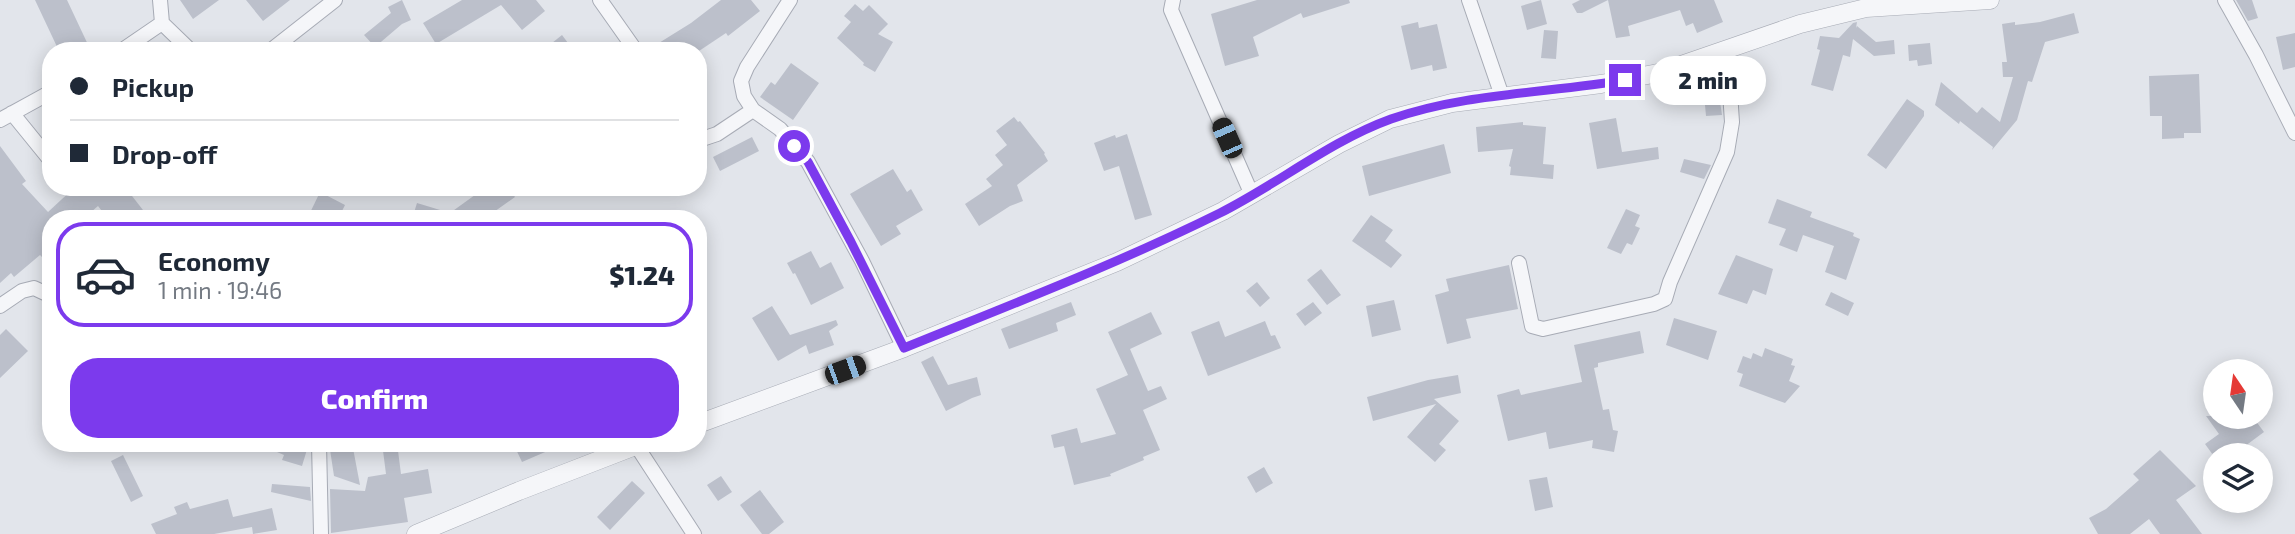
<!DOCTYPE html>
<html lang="en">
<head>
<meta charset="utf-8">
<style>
	body { margin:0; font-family:"Exo 2",sans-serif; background:#f2f2f3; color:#1f2937; height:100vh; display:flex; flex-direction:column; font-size:26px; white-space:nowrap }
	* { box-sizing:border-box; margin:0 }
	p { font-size:23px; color:#747a83 }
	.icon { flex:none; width:38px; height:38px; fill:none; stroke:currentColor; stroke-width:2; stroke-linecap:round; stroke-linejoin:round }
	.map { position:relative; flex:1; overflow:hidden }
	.drawer { position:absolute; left:42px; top:210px; width:665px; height:242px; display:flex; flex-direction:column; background:#fff; border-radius:28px; box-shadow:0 4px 18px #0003 }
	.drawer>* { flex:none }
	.guide { position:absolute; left:42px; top:42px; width:665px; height:154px; border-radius:28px; box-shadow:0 4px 18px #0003; display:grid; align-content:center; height:154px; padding:0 28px; background:#fff }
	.needle { width:46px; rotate:347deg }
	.fabs { position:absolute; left:2203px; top:359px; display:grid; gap:14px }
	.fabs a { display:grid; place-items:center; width:70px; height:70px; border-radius:50%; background:#fff; box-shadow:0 4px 18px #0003; font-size:35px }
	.end { position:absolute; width:32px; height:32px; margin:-16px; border:9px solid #7c3aed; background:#fff; box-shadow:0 0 0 4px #fff }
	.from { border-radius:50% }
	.bubble { position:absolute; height:49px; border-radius:24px; background:#fff; box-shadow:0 4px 18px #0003; font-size:23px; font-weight:800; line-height:49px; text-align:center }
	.car { position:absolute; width:21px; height:42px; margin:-21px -10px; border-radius:9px; box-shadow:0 0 5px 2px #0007; background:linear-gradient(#222 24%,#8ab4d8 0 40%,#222 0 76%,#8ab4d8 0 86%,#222 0) }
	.guide b { display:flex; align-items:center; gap:24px; height:66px; font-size:26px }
	.guide b+b { border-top:2px solid #e0e1e3 }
	.guide i { width:18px; height:18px; background:#1f2937 }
	ul { padding:12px 0 0; list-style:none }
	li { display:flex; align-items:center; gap:21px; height:105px; margin:0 14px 10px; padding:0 14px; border:4px solid transparent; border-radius:28px }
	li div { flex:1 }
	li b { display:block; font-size:26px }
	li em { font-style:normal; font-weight:800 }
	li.selected { border-color:#7c3aed }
	li>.icon { width:63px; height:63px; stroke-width:1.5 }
	.primary-button { display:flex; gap:14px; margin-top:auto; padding:14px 28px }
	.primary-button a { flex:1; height:80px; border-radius:28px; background:#7c3aed; color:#fff; font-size:28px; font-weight:800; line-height:80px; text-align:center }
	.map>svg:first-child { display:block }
	.building { fill:#bcc0cb }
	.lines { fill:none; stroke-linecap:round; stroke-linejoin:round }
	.minor-casing { stroke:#a7abb5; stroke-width:16 }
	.tertiary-casing { stroke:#a7abb5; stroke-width:19 }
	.minor { stroke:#f5f6f9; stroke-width:14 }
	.tertiary { stroke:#f5f6f9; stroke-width:18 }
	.route { stroke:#7c3aed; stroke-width:9 }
</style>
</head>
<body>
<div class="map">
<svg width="2295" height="534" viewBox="0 0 2295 534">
	<rect width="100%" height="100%" fill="#e2e5eb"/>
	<path class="building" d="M35,0H67L91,51H59Z
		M180,0H219L193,19Z
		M246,0H290L263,21Z
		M402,0L411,20L402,24L375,47L364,35L391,13L388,7Z
		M462,0H536L545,11L522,30L501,5L436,44L423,23Z
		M721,0H751L760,11L728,36L726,33L699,51H646L691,23Z
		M1257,0H1349L1350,3L1303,18L1301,13L1253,37L1259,56L1225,66L1211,14Z
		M1541,0L1547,24L1527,30L1521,6Z
		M1580,0H1714L1723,22L1697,33L1693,23L1686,26L1680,10L1628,26L1630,36L1616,38L1608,0L1582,13H1577L1572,4Z
		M2236,0H2252L2258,18L2248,21Z
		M855,4L863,11L869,5L888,24L878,34L893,42L875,72L863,65L864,63L837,38L851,22L844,16Z
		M2074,13L2079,33L2045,42L2032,82L2028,81L2017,120L1992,150L1993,147L1960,121L1959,124L1935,105L1941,82L1977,113L1982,107L2000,122L2013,77H2003L2002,62H2007L2002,24L2015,22V25L2040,22Z
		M1418,22L1419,28L1437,24L1447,68L1433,71L1432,65L1411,70L1401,26Z
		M1857,22L1856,28L1857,26L1876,42L1894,40L1895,54L1874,56L1853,39L1850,57L1843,55L1833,91L1811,85L1820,50L1817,49L1820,36L1839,38L1853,23Z
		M1544,30L1558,31L1556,59L1541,58Z
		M2295,33V67L2283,70L2276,37Z
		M562,35L574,51H558L552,43Z
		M1930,43L1932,64L1918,66L1917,60L1909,61L1908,45Z
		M791,63L819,83L793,120L760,97L771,82L775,85Z
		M2199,74L2201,133H2184V138L2162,139V116H2150L2149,76Z
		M1717,81L1722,115L1706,116L1703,83Z
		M1907,99L1924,111V116L1886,169L1867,155Z
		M1014,117L1018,122L1020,121L1045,153L1044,154L1048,161L1017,185L1023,201L1010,206L979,226L965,204L992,186L986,179L1003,165L995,155L1007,145L996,131Z
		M1616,118L1622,152L1658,147L1659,159L1597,169L1589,123Z
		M1523,122V125L1546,127L1543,164L1554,165L1553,179L1510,175L1511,167L1509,166L1513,149L1478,152L1476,127Z
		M1127,134L1152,215L1135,220L1119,166L1104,171L1094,143L1115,135L1116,138Z
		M752,137L759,151L720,171L713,157Z
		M1444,144L1451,173L1369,196L1362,166Z
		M0,146L26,181L22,184L48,212L75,187H125L150,219H108L98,206L83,219H51V251L43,258L40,255L14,277L11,273L0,283Z
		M1684,159L1711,165L1704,179L1680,172Z
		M893,169L907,192L911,189L923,210L896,226L901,234L881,246L850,194Z
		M486,187H508L515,197L484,219H412L417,203L450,213Z
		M320,192L345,205L338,219H307Z
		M1777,199L1812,212L1810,217L1854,233L1853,236L1860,239L1846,280L1825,272L1834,246L1803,235L1797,252L1779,245L1786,229L1768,223Z
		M1626,209L1640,215L1635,226L1640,228L1632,245L1627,243L1621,254L1607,248Z
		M1371,215L1393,230L1385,241L1402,255L1391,268L1352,241Z
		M811,251L820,268L831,262L844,288L811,305L795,273L793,274L787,263Z
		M1736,255L1773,269L1766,295L1753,290L1747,304L1718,294Z
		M1509,265L1518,309L1466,319L1471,338L1447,344L1435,295L1449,291L1446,279Z
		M1321,269L1341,295L1327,305L1307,280Z
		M1257,282L1270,298L1260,307L1246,291Z
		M1831,292L1854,303L1848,316L1825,305Z
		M1394,300L1401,330L1372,337L1366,306Z
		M1071,302L1076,315L1056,323L1058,331L1009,349L1001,329Z
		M1313,302L1322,313L1305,326L1296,314Z
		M772,306L790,335L836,320L838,325L829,331L834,345L809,354L806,345L778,361L752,318Z
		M1151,312L1162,334L1130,349L1148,391L1161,386L1167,399L1143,410L1160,450L1143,457L1144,460L1110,474L1111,476L1074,485L1064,446L1054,448L1051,435L1077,428L1081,443L1116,434L1096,389L1128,375L1108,332Z
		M1674,318L1717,331L1708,360L1666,345Z
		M1219,321L1225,337L1265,321L1271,336L1275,335L1281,348L1208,376L1191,332Z
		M6,329L28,351L0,378V335Z
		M1640,331L1644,353L1598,363V367L1594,368L1603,410L1609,409L1613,430L1618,431L1614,452L1592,448L1593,440L1549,449L1546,432L1508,441L1497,395L1519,389L1521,395L1582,382L1574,345Z
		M1765,348L1793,359L1791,365L1795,366L1789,381L1800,386L1785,403L1739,386L1743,374L1737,372L1743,356L1751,359L1753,353L1762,357Z
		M933,356L948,385L977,377L981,395L972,398L946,411L921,362Z
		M1458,375L1461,393L1434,399L1459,421L1439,444L1446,450L1435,462L1407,437L1436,404L1373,421L1367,397L1428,380Z
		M2206,416H2252L2264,432L2233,455H2213L2205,444L2219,434Z
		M256,443H309L302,466L282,460L284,455Z
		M329,443H352L360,485L334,476Z
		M382,443H397L401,474L428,469L432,493L404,498L408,522L331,533L330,489L365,491L368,477L386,474Z
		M513,443H566L522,462Z
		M2160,450L2196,486L2176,500L2202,534H2160L2149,519L2130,534H2098L2089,518L2106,509L2139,480L2133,474Z
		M123,455L143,496L131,502L111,461Z
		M1264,467L1273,483L1256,493L1247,477Z
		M721,476L732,492L718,501L707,485Z
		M1547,477L1553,507L1535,511L1529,480Z
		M632,481L645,493L610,530L597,517Z
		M272,484L310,487L311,501L271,492Z
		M760,490L784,522L769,534H762L740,505Z
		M228,499L233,517L272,508L277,530L253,534L252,527L214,534H156L151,524L177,514L174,507L187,502L190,509Z"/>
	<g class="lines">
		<defs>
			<path id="minor" d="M160,0L162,23L191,51
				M600,0L636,51
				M790,0L747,67L741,81L744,96L753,110L780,129L808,162L862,261L904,348
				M1173,0L1171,10L1252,195
				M1469,0L1502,96
				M2225,0L2256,55L2295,133
				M121,51L162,23
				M270,51L335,0
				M12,113L51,161
				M0,120L51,92
				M698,135L705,138L717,134L753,110
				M1519,263L1532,326L1543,329L1654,304L1665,299L1670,282L1727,152L1732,122L1730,92L1720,52
				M0,306L22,291L34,288L51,296
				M319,443L321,534
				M636,445L694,534"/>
			<path id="tertiary" d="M698,424L904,348L1117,262L1223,211L1339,144L1390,119L1452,103L1601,84L1658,73L1800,24L1866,8L1990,0
				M416,534L519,491L643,443"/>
		</defs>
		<use href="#minor" class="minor-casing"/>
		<use href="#tertiary" class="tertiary-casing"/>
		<use href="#minor" class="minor"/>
		<use href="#tertiary" class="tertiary"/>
	</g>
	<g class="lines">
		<path class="route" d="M794,146L808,162L851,242L904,348C1010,305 1117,264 1220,213C1278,184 1330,141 1391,119C1464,93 1549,93 1625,80"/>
	</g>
</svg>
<div class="fabs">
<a><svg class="needle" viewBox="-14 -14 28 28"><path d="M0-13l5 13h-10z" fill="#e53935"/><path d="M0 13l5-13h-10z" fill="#747a83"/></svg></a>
<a><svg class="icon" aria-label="layers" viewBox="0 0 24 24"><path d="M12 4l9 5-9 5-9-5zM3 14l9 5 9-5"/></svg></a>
</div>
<i class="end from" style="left:794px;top:146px"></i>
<i class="end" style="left:1625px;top:80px"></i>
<div class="bubble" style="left:1650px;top:56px;width:116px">2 min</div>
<i class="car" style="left:1227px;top:138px;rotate:336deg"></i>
<i class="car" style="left:845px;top:370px;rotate:70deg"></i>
<div class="guide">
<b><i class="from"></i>Pickup</b>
<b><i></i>Drop-off</b>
</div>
<section class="drawer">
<ul>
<li class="selected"><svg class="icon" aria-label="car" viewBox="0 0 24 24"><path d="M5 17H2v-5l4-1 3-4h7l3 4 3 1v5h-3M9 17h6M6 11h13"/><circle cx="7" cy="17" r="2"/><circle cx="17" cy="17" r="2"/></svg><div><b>Economy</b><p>1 min · 19:46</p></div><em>$1.24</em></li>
</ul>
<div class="primary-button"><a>Confirm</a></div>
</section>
</div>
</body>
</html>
